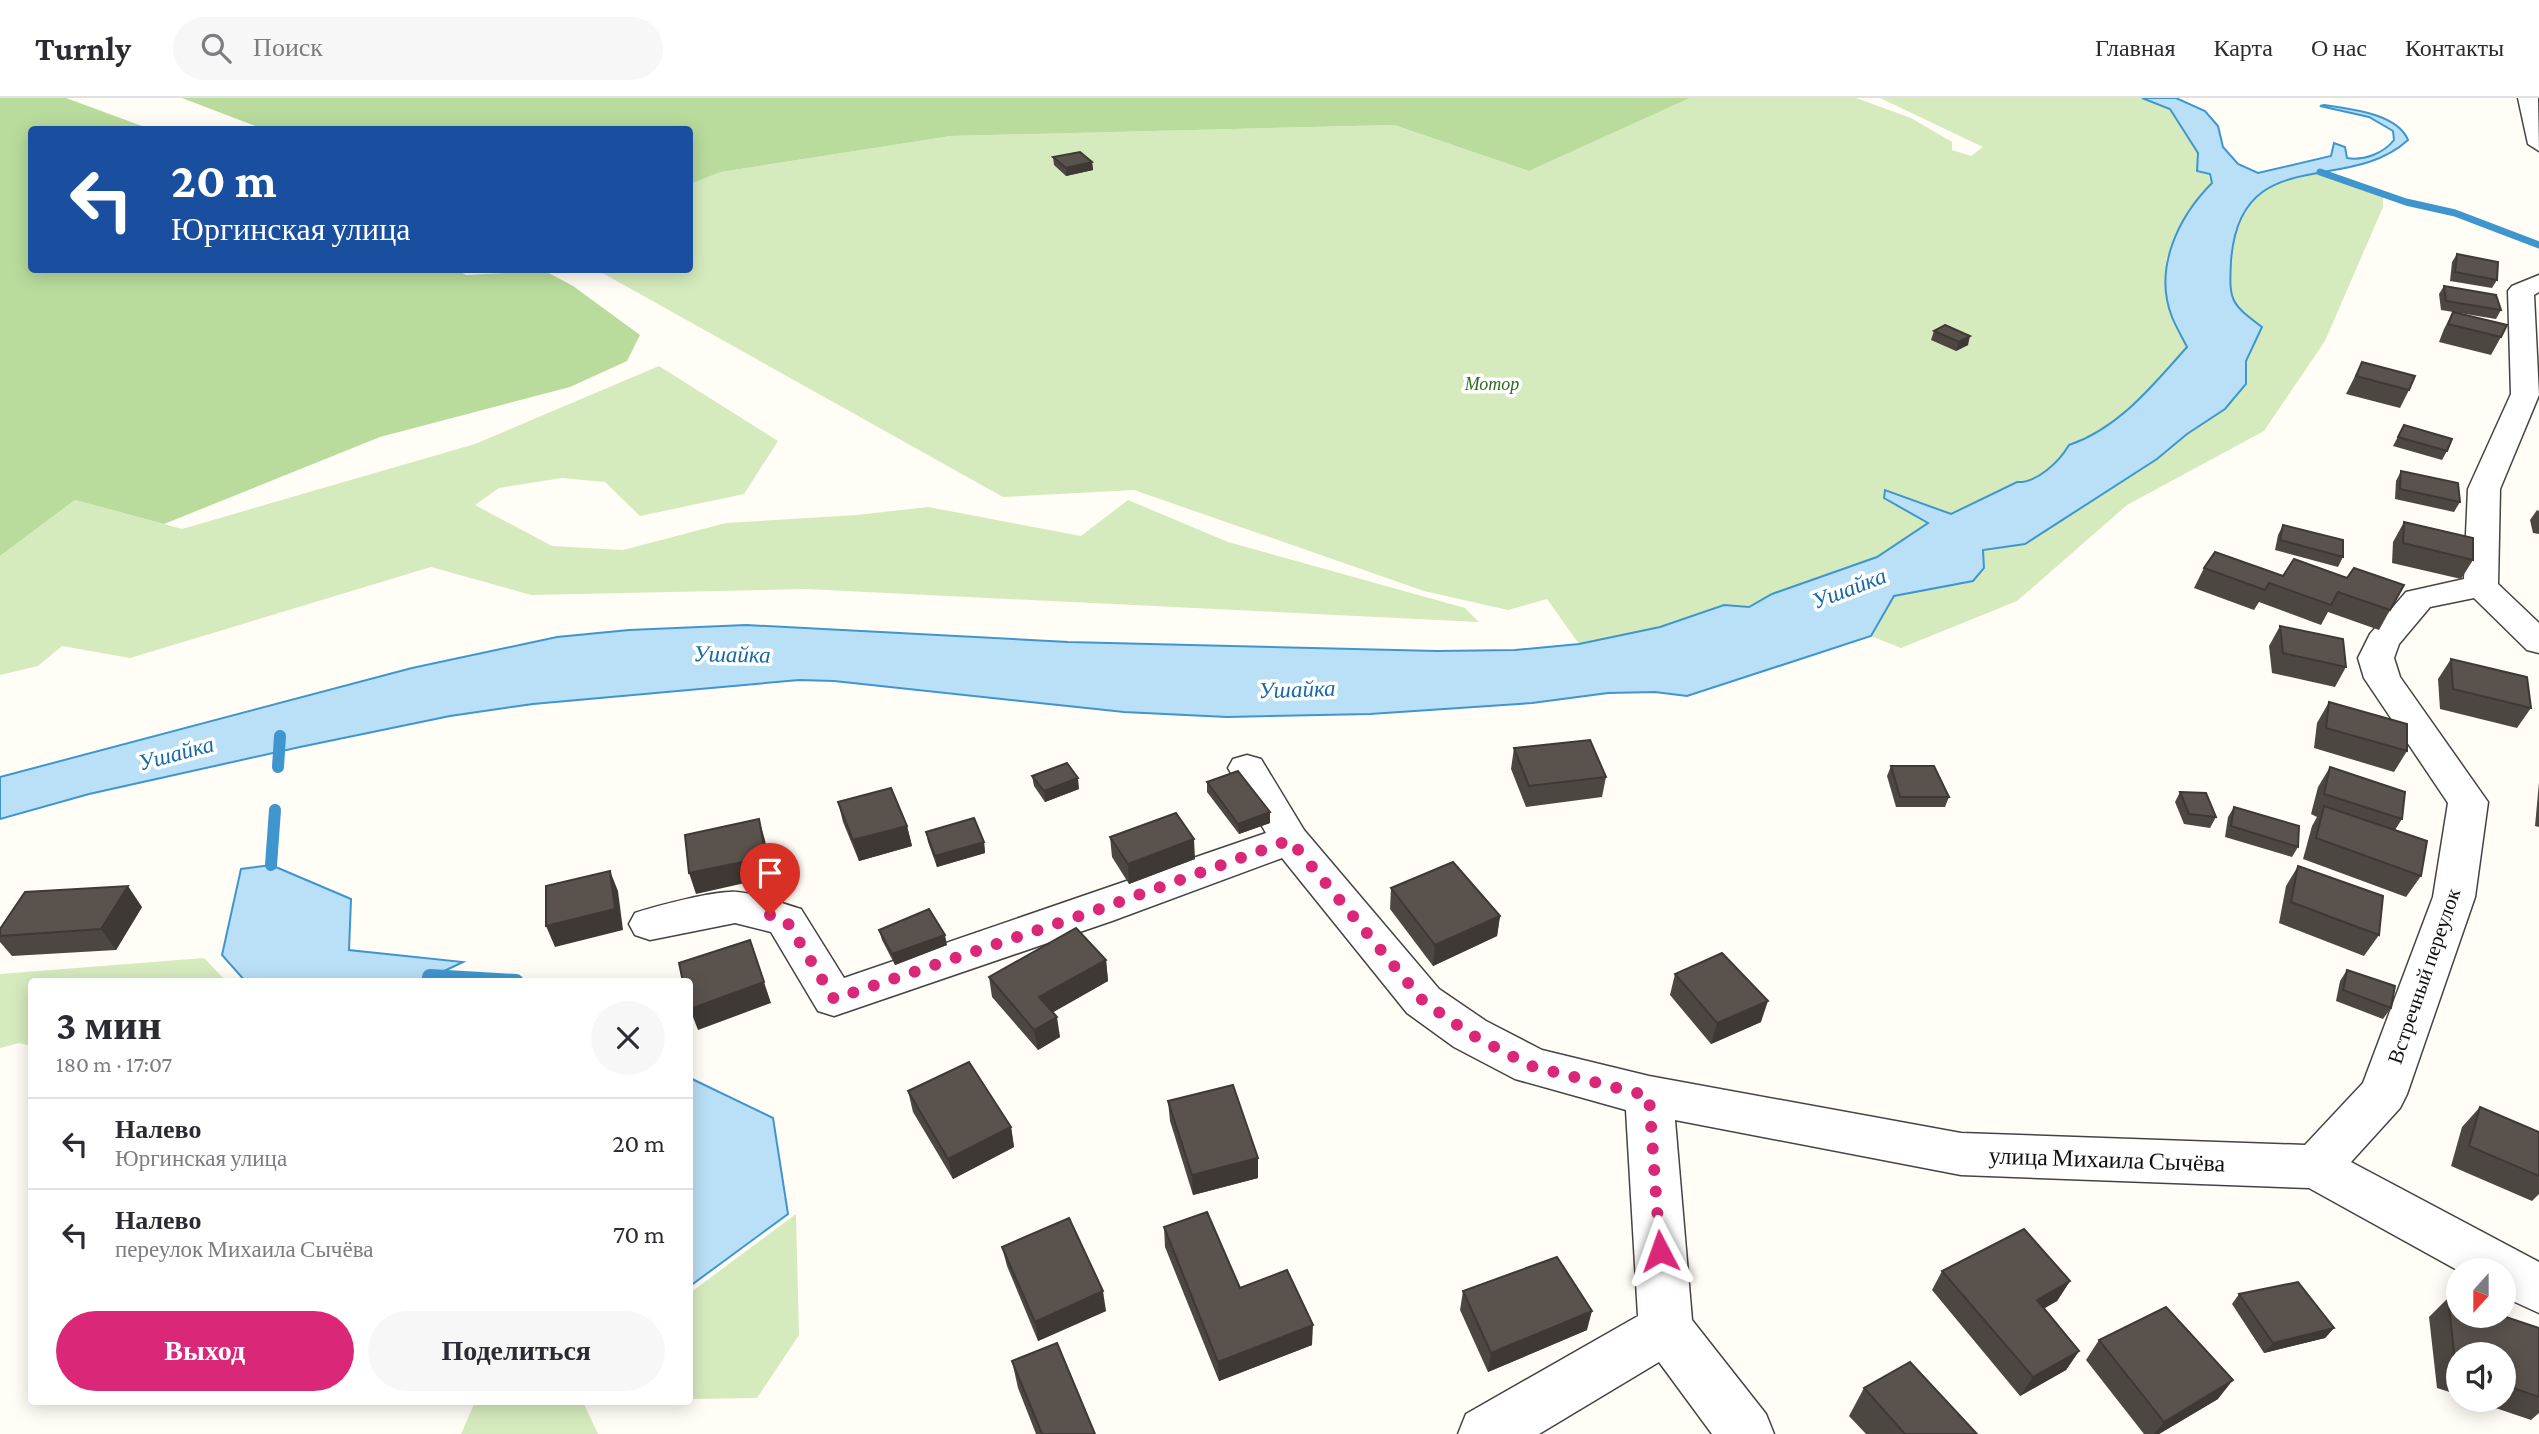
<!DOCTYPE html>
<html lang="ru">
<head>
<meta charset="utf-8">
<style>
	:root { --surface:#fff; --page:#f7f7f7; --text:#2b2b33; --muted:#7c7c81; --line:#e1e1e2; --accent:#db2777 }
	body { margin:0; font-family:"Crimson Pro",serif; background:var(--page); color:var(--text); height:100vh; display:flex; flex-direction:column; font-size:26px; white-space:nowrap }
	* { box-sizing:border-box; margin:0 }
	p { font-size:23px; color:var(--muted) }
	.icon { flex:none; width:38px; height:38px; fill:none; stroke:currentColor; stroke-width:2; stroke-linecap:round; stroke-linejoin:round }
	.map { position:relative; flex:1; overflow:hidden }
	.side { position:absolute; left:28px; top:880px; width:665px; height:427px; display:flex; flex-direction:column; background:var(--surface); border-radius:7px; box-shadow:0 4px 18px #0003 }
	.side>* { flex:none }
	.banner { position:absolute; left:28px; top:28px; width:665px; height:147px; border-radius:7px; box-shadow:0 4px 18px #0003; background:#1a4fa0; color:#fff; overflow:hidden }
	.needle { width:46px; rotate:201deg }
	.buttons { position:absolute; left:2446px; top:1160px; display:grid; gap:14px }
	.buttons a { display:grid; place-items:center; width:70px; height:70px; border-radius:50%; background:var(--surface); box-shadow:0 4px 18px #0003; font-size:35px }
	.pin { position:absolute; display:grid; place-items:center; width:60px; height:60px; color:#fff; margin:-72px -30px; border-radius:50% 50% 50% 0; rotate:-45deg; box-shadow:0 0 7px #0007 }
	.pin .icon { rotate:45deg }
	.me { position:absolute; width:77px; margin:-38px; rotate:356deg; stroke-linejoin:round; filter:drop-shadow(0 0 5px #0008) }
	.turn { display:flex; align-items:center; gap:24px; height:147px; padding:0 28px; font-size:32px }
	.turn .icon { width:91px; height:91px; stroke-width:2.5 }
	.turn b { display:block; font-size:49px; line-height:60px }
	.round { display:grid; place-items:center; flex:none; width:74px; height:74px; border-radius:37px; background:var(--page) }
	.headline { display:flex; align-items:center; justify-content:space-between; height:119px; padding:0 28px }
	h1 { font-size:42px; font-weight:700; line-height:52px }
	.action { display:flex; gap:14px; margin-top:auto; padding:14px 28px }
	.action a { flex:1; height:80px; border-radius:42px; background:var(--accent); color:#fff; font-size:28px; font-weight:700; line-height:80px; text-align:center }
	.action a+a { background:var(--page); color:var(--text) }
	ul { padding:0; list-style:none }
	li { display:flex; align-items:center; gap:21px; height:91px; padding:0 28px; border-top:2px solid var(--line) }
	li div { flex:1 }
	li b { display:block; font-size:26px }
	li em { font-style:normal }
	header { display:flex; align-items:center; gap:42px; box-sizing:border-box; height:98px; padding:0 35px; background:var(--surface); border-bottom:2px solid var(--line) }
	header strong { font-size:33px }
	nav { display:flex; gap:38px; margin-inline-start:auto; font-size:24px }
	.search { width:490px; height:63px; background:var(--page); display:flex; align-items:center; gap:18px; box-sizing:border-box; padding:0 24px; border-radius:38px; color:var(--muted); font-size:26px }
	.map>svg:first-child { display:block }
</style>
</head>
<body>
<header>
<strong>Turnly</strong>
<div class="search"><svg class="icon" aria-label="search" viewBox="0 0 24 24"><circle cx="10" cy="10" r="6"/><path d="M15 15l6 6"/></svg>Поиск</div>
<nav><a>Главная</a><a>Карта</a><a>О нас</a><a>Контакты</a></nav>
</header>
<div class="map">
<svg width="2539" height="1336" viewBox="0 0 2539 1336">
	<rect width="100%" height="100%" fill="#fffdf5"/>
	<g fill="#d5ebbd">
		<path d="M1690,0H1856L1911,20L1952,44V52L1971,58L1983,49L1880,0H2142L2170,11L2198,55L2212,85L2200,97L2166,161L2171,218L2187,249C2154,287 2118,330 2069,347C2059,364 2037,385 2016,384L1951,416L1885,392L1884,400L1929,425L1877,459L1772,496L1749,509L1724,507L1660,529L1579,546L1547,501L1508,512L1424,493L1134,392L1003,399L597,172H690V86L721,74L951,38L1394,27L1529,73Z"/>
		<path d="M2315,75L2383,97V109L2325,243L2264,333L2127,407L2017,503L1901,550L1871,538L1894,498L1973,483L1983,452L2025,446L2157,361L2245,286L2246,263L2262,229C2254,223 2242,217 2236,210C2219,188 2235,116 2255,98C2271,84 2295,80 2315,75Z"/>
		<polygon points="659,268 778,343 744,396 640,418 605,384 562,380 499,390 475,407 552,448 623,452 726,425 857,417 928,409 1081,438 1128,402 1228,444 1465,510 1479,524 806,491 531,497 431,469 130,560 62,548 38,568 0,577 0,458 75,402 182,431 475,346"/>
		<polygon points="204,860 227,884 32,884 31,948 19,945 0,950 0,876"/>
		<polygon points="796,1116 799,1237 757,1300 690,1301 690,1195"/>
		<polygon points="475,1304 583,1304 598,1336 461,1336"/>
	</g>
	<g fill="#b9dc9c">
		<polygon points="0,0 66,0 150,31 32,32 32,172 457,172 466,177 545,173 573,188 640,237 627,263 570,289 380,339 164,426 75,402 0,458"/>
		<polygon points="182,0 1690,0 1529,73 1394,27 951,38 721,74 690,86 690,32 263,31"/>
	</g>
	<g fill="#b9e0f7" stroke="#3f96cf" stroke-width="2">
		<path d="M2142,0H2176L2205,13L2218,28L2223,49L2238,66L2258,75L2331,58L2334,45L2345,49L2347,60C2364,63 2384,55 2394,42L2393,33L2369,19L2320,8L2324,7C2349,11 2397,15 2408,42C2347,98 2240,43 2231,163C2229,203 2230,205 2262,229L2246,263V286L2225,311L2187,336L2157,361L2025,446L1983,452L1984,470L1973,483L1894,498L1871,538L1687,598L1655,594L1608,595L1532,605L1370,616L1227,619L1124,614L834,583L799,582L533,606L450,618L300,649L89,696L0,721V679L412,570L557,539L629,532L746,527L1068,544L1437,553L1515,552L1579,546L1660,529L1724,507L1749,509L1772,496L1877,459L1928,425L1884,400L1885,392L1951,416L2017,384C2037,385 2059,364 2069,347C2119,330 2153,287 2187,249C2182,239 2176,229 2172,219C2153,171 2178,119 2212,85L2210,76L2197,73L2198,55L2170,11Z"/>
		<polygon points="271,767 351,801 349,852 463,864 421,884 246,884 222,857 241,771"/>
		<polygon points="690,980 773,1020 788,1116 690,1188"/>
	</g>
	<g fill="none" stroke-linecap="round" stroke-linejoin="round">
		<polyline stroke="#3f96cf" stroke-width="7" points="2320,74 2406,104 2455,115 2539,147"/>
		<g stroke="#3f96cf" stroke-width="12">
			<polyline points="278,669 280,638"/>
			<polyline points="271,767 275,712"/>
		</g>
		<polyline stroke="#3f96cf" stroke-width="16" points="430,879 516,884"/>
		<defs>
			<g id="minor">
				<polygon points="2518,0 2538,0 2539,53 2528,46"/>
				<path d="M2539,177V194L2534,197L2539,297L2500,391L2498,486L2539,525V555L2527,552L2474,500L2430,509L2399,546L2394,560L2400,579L2488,704L2475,799L2407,996L2400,1010L2351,1064L2539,1164V1215L2504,1199V1172L2459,1173L2309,1090L1961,1077L1675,1022L1692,1222L1766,1316L1774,1336H1712L1659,1264L1539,1336H1458L1466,1316L1638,1218L1626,1012L1515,981L1454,949L1407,915L1282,760L1112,823L834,918L818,913L771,834L735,825L650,842L635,837L629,826L635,815C656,808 717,792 737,794C758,796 781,805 801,811L844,880L1266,735L1228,670L1233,661L1247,657L1261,661L1304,732L1439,891L1486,923L1542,952L1649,978L1961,1035L2305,1047L2363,985L2433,799L2448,705L2364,580L2358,560L2370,536L2406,494L2464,481L2468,391L2511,296L2508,193L2512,188Z"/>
			</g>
		</defs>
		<use href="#minor" stroke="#444" stroke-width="3"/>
		<use href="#minor" fill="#fff" fill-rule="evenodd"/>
	</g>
	<g fill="#4d4742">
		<polygon points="1053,59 1092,64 1093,72 1066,78 1054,67"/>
		<polygon points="2457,156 2497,182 2492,190 2450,183 2452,164"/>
		<polygon points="2444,188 2501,212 2496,221 2441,212 2439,196"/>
		<polygon points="2453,214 2501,239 2491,257 2439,244 2444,231"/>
		<polygon points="1934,233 1968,247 1956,253 1931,242"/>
		<polygon points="2362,264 2409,292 2400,310 2346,296"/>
		<polygon points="2404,327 2447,353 2442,362 2393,348"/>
		<polygon points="2401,373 2460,404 2454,414 2395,401 2396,383"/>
		<polygon points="2537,412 2539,413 2539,436 2533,435 2530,422"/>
		<polygon points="2404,424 2473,462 2461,481 2392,465 2393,444"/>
		<polygon points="2283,427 2343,459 2338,469 2275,452 2278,437"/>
		<polygon points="2294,461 2390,512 2379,532 2328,514 2321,527 2259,504 2254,512 2194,490 2204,470 2283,478"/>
		<polygon points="2280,528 2346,569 2335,589 2272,575 2269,548"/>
		<polygon points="2451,561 2531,610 2517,630 2440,611 2438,581"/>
		<polygon points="2329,604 2407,653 2394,674 2314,650 2317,625"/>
		<polygon points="1514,650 1606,679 1602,699 1526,709 1511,671"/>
		<polygon points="1891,668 1949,699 1945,709 1896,709 1887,678"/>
		<polygon points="2330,669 2402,721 2395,732 2421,778 2406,799 2303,761 2312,728 2317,719 2311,716 2318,689"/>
		<polygon points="1032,678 1079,691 1045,704 1034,688"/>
		<polygon points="1207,684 1270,725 1239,736 1207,694"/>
		<polygon points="2539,684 2539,729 2535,728"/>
		<polygon points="2180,694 2216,719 2210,730 2184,726 2175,704"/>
		<polygon points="838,704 907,728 912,748 859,763 843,724"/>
		<polygon points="2234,709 2298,749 2292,759 2225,739 2228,719"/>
		<polygon points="926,734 984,744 985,755 937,769 928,744"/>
		<polygon points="1110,739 1195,761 1129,786 1112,759"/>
		<polygon points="2298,768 2379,837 2364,858 2279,825 2286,788"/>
		<polygon points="1391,790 1500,818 1497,838 1433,868 1390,811"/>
		<polygon points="142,809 116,852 12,858 0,844 0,831"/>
		<polygon points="879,832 947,847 895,867 882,842"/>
		<polygon points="1106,862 1108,883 1053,914 1060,939 1038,952 992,899 989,879"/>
		<polygon points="2347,872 2391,910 2383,921 2336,903 2340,883"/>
		<polygon points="1675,876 1761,924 1711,946 1670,897"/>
		<polygon points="908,993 1011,1029 1014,1049 953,1081 913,1014"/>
		<polygon points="1168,1003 1258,1060 1258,1080 1193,1097 1170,1023"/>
		<polygon points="2480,1009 2539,1034 2539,1096 2532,1103 2451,1068 2462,1029"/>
		<polygon points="1164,1129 1240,1190 1312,1247 1219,1283 1165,1149"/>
		<polygon points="1002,1149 1106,1213 1038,1243 1007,1168"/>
		<polygon points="1942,1173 2070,1183 2057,1203 2044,1210 2079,1253 2066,1272 2020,1298 1932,1192"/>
		<polygon points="1463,1193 1587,1232 1488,1274 1460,1212"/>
		<polygon points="2239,1196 2334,1230 2325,1240 2264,1255 2232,1206"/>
		<polygon points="2448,1200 2539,1230 2539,1315 2531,1322 2472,1302 2504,1302 2504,1256 2459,1256 2459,1297 2437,1290 2429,1219"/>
		<polygon points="2099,1242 2218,1301 2159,1336 2144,1336 2086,1262"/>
		<polygon points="1012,1263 1095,1336 1036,1336 1018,1290"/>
		<polygon points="1864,1290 1977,1336 1866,1336 1849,1318"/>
	</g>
	<g fill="#3f3936">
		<polygon points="1092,64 1093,72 1066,78 1066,70"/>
		<polygon points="1970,238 1968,247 1956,253 1959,244"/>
		<polygon points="1078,680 1079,691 1045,704 1044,693"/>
		<polygon points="1270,714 1270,725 1239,736 1238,726"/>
		<polygon points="759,721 765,742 772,779 696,796 689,775"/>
		<polygon points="907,728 912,748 859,763 853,742"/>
		<polygon points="1194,741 1195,761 1129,786 1128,766"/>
		<polygon points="984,744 985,755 937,769 935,758"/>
		<polygon points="610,773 618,793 623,832 555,849 546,828"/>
		<polygon points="128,788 142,809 116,852 101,831"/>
		<polygon points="1500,818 1497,838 1433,868 1435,847"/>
		<polygon points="945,837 947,847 895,867 892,856"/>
		<polygon points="1106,862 1108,883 1043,920 1039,899"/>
		<polygon points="764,884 771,905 698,932 690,911"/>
		<polygon points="1768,903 1761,924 1711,946 1717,925"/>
		<polygon points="1057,919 1060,939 1038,952 1034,932"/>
		<polygon points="1011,1029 1014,1049 953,1081 948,1061"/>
		<polygon points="1258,1060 1258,1080 1193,1097 1192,1077"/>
		<polygon points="2070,1183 2057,1203 2025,1222 2037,1202"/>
		<polygon points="1103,1193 1106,1213 1038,1243 1035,1224"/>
		<polygon points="1592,1213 1587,1232 1488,1274 1491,1255"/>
		<polygon points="1313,1227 1312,1247 1219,1283 1218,1264"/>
		<polygon points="2334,1230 2325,1240 2264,1255 2273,1245"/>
		<polygon points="2079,1253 2066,1272 2020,1298 2033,1279"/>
		<polygon points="2233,1282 2218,1301 2159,1336 2154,1336 2164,1324"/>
	</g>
	<g fill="#5a524d" stroke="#3f3936" stroke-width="2">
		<polygon points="1080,54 1092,64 1066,70 1053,59"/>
		<polygon points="2457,156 2498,164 2497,182 2455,174"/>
		<polygon points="2444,188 2496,197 2501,212 2446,203"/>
		<polygon points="2453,214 2507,227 2501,239 2448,226"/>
		<polygon points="1945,227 1970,238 1959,244 1934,233"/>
		<polygon points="2362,264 2415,278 2409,292 2356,278"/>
		<polygon points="2404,327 2452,341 2447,353 2398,339"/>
		<polygon points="2401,373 2458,385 2460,404 2400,391"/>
		<polygon points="2404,424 2473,440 2473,462 2403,445"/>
		<polygon points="2283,427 2343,442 2343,459 2280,442"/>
		<polygon points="2215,454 2283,478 2294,461 2347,480 2354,470 2404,487 2390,512 2338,494 2331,507 2269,485 2265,492 2204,470"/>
		<polygon points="2280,528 2343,541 2346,569 2283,555"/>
		<polygon points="2451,561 2527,579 2531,610 2453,591"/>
		<polygon points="2329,604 2407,626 2407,653 2326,630"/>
		<polygon points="1590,642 1606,679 1529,688 1514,650"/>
		<polygon points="1067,665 1078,680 1044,693 1032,678"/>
		<polygon points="1891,668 1934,668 1949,699 1900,699"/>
		<polygon points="2330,669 2405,694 2402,721 2324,696"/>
		<polygon points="1238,673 1270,714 1238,726 1207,684"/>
		<polygon points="891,690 907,728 853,742 838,704"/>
		<polygon points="2180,694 2206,695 2216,719 2189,716"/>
		<polygon points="2324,708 2427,743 2421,778 2316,740"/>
		<polygon points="2234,709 2299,728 2298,749 2231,728"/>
		<polygon points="1176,715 1194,741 1128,766 1110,739"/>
		<polygon points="974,720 984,744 935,758 926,734"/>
		<polygon points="759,721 766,759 689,775 685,737"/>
		<polygon points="1453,764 1500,818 1435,847 1391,790"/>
		<polygon points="2298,768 2383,798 2379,837 2291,804"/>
		<polygon points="610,773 615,811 546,828 546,788"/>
		<polygon points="128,788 101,831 0,838 0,831 25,794"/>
		<polygon points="929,811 945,837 892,856 879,832"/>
		<polygon points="1076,830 1106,862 1039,899 1057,919 1034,932 989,879"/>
		<polygon points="750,842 764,884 690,911 690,884 683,884 679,865"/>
		<polygon points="1722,855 1768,903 1717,925 1675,876"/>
		<polygon points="2347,872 2395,888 2391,910 2343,892"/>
		<polygon points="969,964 1011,1029 948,1061 908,993"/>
		<polygon points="1233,987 1258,1060 1192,1077 1168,1003"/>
		<polygon points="2480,1009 2539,1034 2539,1078 2469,1048"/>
		<polygon points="1207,1114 1240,1190 1287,1172 1313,1227 1218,1264 1164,1129"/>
		<polygon points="1069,1120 1103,1193 1035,1224 1002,1149"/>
		<polygon points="2024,1131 2070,1183 2037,1202 2079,1253 2033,1279 1942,1173"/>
		<polygon points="1557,1159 1592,1213 1491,1255 1463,1193"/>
		<polygon points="2298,1184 2334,1230 2273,1245 2239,1196"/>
		<polygon points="2448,1200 2459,1203 2459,1218 2503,1218 2539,1230 2539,1299 2504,1287 2504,1256 2459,1256 2459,1272 2456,1271"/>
		<polygon points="2166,1209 2233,1282 2164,1324 2099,1242"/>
		<polygon points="1057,1245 1095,1336 1042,1336 1012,1263"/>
		<polygon points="1910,1264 1977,1336 1905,1336 1864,1290"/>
	</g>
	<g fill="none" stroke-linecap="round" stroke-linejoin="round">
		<polyline stroke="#db2777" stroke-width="12" stroke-dasharray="0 21.6" points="770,817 786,822 834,901 1097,812 1290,742 1423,903 1470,936 1531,968 1649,998 1660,1153"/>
	</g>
	<g text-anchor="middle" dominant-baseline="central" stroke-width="7" stroke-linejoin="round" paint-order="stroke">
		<g font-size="18" font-style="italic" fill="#2f6b1f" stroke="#fff">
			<text x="1492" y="286">Мотор</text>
		</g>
		<g font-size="21" fill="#111" stroke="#fff">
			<text transform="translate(2424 878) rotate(-71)">Встречный переулок</text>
		</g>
		<g font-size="23" font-style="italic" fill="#1768a6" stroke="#fff">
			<text transform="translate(1849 490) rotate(-21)">Ушайка</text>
			<text transform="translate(732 556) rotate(1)">Ушайка</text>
			<text transform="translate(1297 591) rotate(-2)">Ушайка</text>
			<text transform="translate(176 655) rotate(-15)">Ушайка</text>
		</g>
		<g font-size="24" fill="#111" stroke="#fff">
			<text transform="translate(2107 1061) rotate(2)">улица Михаила Сычёва</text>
		</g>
	</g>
</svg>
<div class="buttons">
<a><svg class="needle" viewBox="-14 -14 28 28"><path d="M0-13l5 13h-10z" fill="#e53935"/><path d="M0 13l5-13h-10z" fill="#7c7c81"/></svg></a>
<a><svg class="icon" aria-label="sound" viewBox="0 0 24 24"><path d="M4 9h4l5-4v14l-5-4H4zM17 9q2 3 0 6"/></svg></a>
</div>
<div class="pin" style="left:770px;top:817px;background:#d93025"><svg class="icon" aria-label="arrive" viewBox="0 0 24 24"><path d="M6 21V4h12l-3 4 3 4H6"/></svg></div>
<svg class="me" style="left:1660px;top:1153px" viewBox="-20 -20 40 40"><path d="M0-17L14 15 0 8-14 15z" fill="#db2777" stroke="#fff" stroke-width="4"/></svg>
<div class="banner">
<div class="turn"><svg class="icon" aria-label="left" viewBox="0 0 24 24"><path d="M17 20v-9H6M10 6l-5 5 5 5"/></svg><div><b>20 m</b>Юргинская улица</div></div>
</div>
<section class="side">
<div class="headline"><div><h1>3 мин</h1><p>180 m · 17:07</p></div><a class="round"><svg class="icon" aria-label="close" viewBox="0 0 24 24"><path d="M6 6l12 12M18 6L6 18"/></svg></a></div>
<ul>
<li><svg class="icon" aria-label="left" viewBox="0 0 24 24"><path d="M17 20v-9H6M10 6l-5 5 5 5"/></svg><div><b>Налево</b><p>Юргинская улица</p></div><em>20 m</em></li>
<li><svg class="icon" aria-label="left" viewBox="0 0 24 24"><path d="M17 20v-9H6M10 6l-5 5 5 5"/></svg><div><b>Налево</b><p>переулок Михаила Сычёва</p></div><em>70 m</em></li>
</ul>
<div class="action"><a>Выход</a><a>Поделиться</a></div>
</section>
</div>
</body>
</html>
